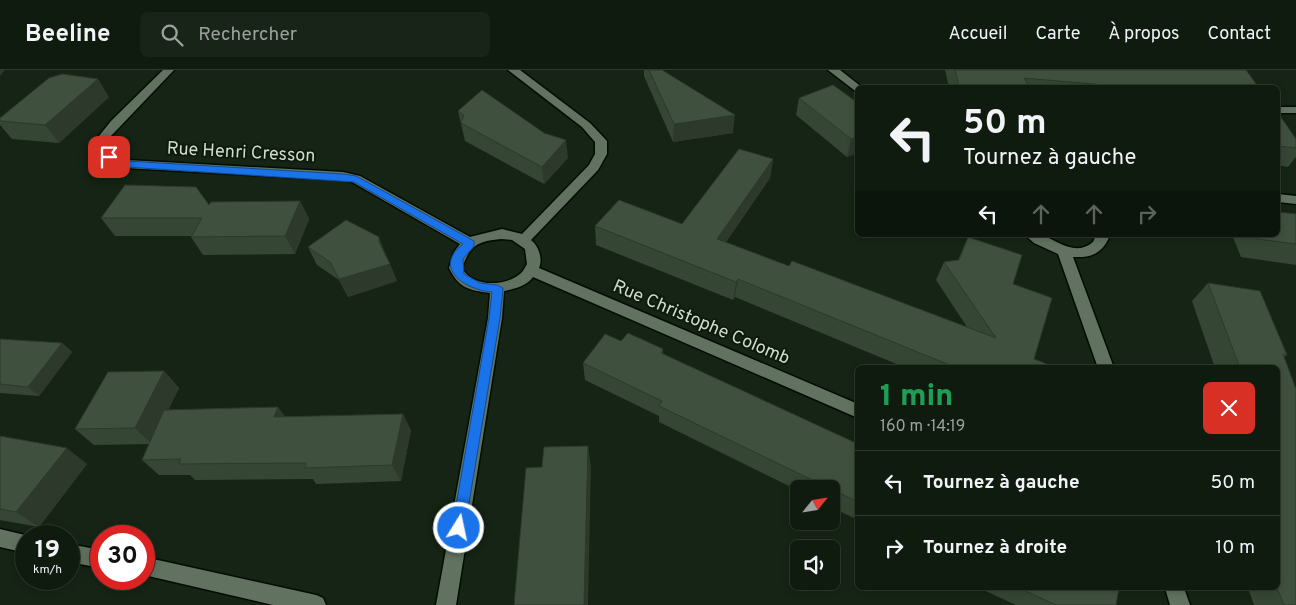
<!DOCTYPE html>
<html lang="fr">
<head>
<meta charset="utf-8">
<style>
	:root { --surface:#101b0f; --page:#192418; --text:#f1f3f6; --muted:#9ca19e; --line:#30392f }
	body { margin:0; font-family:Overpass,sans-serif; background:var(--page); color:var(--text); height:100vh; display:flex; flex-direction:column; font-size:19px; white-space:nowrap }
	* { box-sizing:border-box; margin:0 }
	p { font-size:16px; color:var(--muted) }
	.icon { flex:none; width:28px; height:28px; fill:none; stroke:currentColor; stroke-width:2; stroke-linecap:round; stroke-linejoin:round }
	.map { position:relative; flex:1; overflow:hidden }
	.details { position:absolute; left:855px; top:295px; width:425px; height:225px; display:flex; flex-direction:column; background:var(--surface); border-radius:8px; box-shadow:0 2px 8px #0003,0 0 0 1px var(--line) }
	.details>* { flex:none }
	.guide { position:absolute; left:855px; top:15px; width:425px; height:152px; border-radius:8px; box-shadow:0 2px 8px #0003,0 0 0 1px var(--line); background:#101b0f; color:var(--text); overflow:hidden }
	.needle { width:32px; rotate:60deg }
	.fabs { position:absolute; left:790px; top:410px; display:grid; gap:10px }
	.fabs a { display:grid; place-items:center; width:50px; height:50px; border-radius:8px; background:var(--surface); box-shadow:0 2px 8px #0003,0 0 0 1px var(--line); font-size:25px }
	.speed { position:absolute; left:15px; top:455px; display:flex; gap:10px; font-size:25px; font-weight:700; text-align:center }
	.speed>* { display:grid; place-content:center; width:65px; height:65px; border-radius:50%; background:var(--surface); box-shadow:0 2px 8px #0003,0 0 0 1px var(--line); line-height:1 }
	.speed small { font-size:12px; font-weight:400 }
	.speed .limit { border:8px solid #d22; background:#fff; color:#111 }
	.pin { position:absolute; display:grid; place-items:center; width:42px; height:42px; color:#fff; margin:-21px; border-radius:10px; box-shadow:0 2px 8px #0006 }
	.me { position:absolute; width:55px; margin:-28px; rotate:10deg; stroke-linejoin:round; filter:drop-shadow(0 0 4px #0008) }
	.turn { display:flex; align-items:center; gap:18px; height:105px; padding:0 25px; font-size:22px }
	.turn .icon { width:65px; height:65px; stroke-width:2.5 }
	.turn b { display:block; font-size:35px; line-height:42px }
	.lanes { display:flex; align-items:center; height:48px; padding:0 25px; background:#0003; justify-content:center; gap:25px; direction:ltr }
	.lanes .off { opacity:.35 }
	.round { display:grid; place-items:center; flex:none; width:52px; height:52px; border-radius:8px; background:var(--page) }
	.headline { display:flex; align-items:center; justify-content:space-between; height:85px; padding:0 25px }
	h1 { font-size:30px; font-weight:800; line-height:38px; color:#1e9e55 }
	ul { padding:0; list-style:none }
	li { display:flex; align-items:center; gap:15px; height:65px; padding:0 25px; border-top:1px solid var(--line) }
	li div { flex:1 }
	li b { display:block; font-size:19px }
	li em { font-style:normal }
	header { display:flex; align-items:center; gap:30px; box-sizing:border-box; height:70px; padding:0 25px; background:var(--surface); border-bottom:1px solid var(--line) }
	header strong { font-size:24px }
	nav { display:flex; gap:28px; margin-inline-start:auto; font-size:18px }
	.search { width:350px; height:45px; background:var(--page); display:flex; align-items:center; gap:12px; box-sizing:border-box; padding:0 18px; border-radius:8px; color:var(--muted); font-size:19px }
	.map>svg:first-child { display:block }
</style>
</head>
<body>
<header>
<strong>Beeline</strong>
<div class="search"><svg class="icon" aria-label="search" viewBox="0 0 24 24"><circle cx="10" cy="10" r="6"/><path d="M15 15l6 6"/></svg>Rechercher</div>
<nav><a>Accueil</a><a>Carte</a><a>À propos</a><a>Contact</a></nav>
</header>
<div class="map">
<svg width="1296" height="535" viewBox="0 0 1296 535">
	<rect width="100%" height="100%" fill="#152414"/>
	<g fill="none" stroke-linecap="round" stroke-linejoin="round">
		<defs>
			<g id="minor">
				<path d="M163,0H174L111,66V81L127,90L343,102L360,106L470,167L502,159L522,164L589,95L595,84V72L582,57L508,0H520L590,53L607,71V84L598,100L531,170C539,176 543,190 539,198L858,334V348L533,207C527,216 514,219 504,221L502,248L456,535H436L488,248L490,223C468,220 459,218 449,198L454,182L460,174L352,112L343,110L126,98L111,93L99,82V66L111,51ZM502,169L512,170L525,179L527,194C525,197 523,202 520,204C504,217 472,217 462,198C470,175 478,171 502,169Z"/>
				<polygon points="828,0 840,0 863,18 858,18 858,21 854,20"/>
				<rect x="1278" y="37" width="18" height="6"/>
				<polygon points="1278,124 1296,126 1296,134 1278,132"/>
				<path d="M1025,165C1030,165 1037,164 1041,165C1059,171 1075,187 1093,172L1096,165H1110C1103,183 1092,188 1073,187L1114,298H1098L1058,184L1034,173Z"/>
				<polygon points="0,459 29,466 26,466 26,483 0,477"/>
				<polygon points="69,474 101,480 101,498 69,492"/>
				<polygon points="144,487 316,525 323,528 326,535 273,535 144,505"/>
				<polygon points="1165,518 1184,518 1190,535 1170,535"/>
			</g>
		</defs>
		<use href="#minor" stroke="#020d02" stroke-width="3"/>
		<use href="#minor" fill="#617360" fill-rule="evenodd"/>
	</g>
	<g fill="#364635">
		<polygon points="644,0 662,0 733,63 673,72 644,6"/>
		<polygon points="945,0 1246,0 1259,18 949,18"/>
		<polygon points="109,27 59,73 12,69 0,55 0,48"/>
		<polygon points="799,28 858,33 858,83 847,87 796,45"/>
		<polygon points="458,41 568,88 544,114 465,71"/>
		<polygon points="1278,43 1296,69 1296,87 1288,97 1278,95"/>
		<polygon points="773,89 770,108 726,172 789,196 967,257 936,210 944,192 958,190 968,167 1013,214 1034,289 1057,298 906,298 735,227 733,230 596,175 595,156 682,154"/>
		<polygon points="300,131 309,149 295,184 203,185 191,167 192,166 115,166 101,148 209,135"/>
		<polygon points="1296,144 1296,195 1241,187 1232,165 1278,165"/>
		<polygon points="308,177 386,185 397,211 348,227 339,210 317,195"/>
		<polygon points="1208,213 1287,285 1284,287 1296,535 1254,535 1248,518 1278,518 1278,298 1215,298 1192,231"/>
		<polygon points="0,269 62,273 72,282 39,326 0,323"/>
		<polygon points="621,271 663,279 663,284 858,374 858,450 831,437 831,419 799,419 799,421 659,352 659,346 585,310 583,293"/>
		<polygon points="164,301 179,318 168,340 285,347 411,360 401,411 316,414 313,409 195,410 190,405 159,405 142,390 149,374 94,375 75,359"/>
		<polygon points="0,366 87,394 39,457 0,450"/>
		<polygon points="979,518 1119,518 1116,535 1016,535"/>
	</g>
	<g fill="#2c392b">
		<polygon points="0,0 5,0 0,6"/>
		<polygon points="98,9 109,27 59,73 45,55"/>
		<polygon points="735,45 733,63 673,72 674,54"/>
		<polygon points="858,67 858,83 847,87 851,69"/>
		<polygon points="566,70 568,88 544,114 542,97"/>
		<polygon points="773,89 770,108 715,187 717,169"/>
		<polygon points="300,131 309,149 295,184 285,166"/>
		<polygon points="379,167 386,185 386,190 379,172"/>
		<polygon points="390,194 397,211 348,227 339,209"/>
		<polygon points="738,209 735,227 733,230 736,212"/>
		<polygon points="62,273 72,282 39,326 28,317"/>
		<polygon points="164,301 179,318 152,374 135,358"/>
		<polygon points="278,337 290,353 274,347"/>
		<polygon points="403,344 411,360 401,411 392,395"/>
		<polygon points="588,376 591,396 588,535 584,535"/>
		<polygon points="67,378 87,394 39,457 16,442"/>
	</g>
	<g fill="#3f513e" stroke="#2c392b">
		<polygon points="649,0 662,0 735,45 674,54"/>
		<polygon points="955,0 1246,0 1259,18 1177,18 1148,15 1139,18 1106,18 1105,15 1024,8 1030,18 967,18 959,16"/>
		<polygon points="62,4 98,9 45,55 0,51 0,48 49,8"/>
		<polygon points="833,15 858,33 858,67 851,69 799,28"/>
		<polygon points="482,20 544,63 566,70 542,97 461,53 464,45 458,41"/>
		<polygon points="1278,43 1296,69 1296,78 1278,76"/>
		<polygon points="739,79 773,89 717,169 789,196 792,191 996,268 944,192 959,190 968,167 1022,185 1013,214 1052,228 1034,289 1057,298 957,298 738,209 736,212 595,156 619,130 682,154"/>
		<polygon points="125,115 196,117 209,135 211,132 300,131 285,166 191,167 202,148 101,148"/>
		<polygon points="1278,142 1296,144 1296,174 1257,169 1256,165 1278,165"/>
		<polygon points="346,150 379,167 379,172 390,194 339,209 330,192 308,177"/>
		<polygon points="1208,213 1260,221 1287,285 1283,284 1296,319 1296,535 1284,535 1277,518 1278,298 1240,298"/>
		<polygon points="628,263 663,279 661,283 858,374 858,432 659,336 662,331 583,293 605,264 621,271"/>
		<polygon points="0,269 62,273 28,317 0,314"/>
		<polygon points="164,301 135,358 75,359 108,302"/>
		<polygon points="278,337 274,347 403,344 392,395 305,398 306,393 179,394 181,389 142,390 164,340"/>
		<polygon points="0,366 67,378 16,442 0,439"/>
		<polygon points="588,376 584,535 514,535 526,398 542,397 544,377"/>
		<polygon points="1019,518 1119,518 1116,535 1056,535"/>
	</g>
	<path fill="#1a73e8" stroke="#114b97" d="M109,84L127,91L343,104L356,106L474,171V176L463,189L464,204L480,213L497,215L503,218L500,248L464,463L459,465L454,463L452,458L489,248L492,222C465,220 432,198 463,174L354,112L126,97L106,89V85Z"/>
	<g text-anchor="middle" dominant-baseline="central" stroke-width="4" stroke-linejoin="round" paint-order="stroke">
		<g font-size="18" fill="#d1dbd0" stroke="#0c1b0b">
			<text transform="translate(241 83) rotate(3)">Rue Henri Cresson</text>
			<text transform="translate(701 253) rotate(23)">Rue Christophe Colomb</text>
		</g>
	</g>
</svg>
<div class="fabs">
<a><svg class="needle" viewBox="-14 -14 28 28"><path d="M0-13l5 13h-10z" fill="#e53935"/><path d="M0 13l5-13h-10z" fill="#9ca19e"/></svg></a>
<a><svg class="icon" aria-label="sound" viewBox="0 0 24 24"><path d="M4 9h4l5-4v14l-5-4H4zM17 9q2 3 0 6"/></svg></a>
</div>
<div class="speed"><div>19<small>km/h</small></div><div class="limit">30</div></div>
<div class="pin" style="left:109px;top:87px;background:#d93025"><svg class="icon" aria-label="arrive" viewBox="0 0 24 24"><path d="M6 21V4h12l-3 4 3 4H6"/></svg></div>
<svg class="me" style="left:459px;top:458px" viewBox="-20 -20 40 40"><circle r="17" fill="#1a73e8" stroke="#fff" stroke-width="3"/><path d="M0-11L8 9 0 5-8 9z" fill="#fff"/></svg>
<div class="guide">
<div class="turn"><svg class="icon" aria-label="left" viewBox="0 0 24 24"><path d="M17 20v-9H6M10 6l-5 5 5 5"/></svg><div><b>50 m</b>Tournez à gauche</div></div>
<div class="lanes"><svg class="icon" aria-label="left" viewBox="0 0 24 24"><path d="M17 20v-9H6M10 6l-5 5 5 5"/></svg><svg class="icon off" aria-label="ahead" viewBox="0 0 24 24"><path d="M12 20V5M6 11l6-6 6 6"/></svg><svg class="icon off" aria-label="ahead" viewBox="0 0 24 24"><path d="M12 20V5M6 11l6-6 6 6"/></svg><svg class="icon off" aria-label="right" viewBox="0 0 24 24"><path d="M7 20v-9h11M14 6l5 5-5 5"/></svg></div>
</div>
<section class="details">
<div class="headline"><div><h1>1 min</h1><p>160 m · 14:19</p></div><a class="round" style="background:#d93025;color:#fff"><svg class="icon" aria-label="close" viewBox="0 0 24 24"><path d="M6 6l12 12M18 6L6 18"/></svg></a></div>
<ul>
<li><svg class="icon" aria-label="left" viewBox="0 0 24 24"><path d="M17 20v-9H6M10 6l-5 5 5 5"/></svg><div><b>Tournez à gauche</b></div><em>50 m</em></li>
<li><svg class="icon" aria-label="right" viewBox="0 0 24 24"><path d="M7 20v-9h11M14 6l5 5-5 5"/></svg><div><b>Tournez à droite</b></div><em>10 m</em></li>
</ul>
</section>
</div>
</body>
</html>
